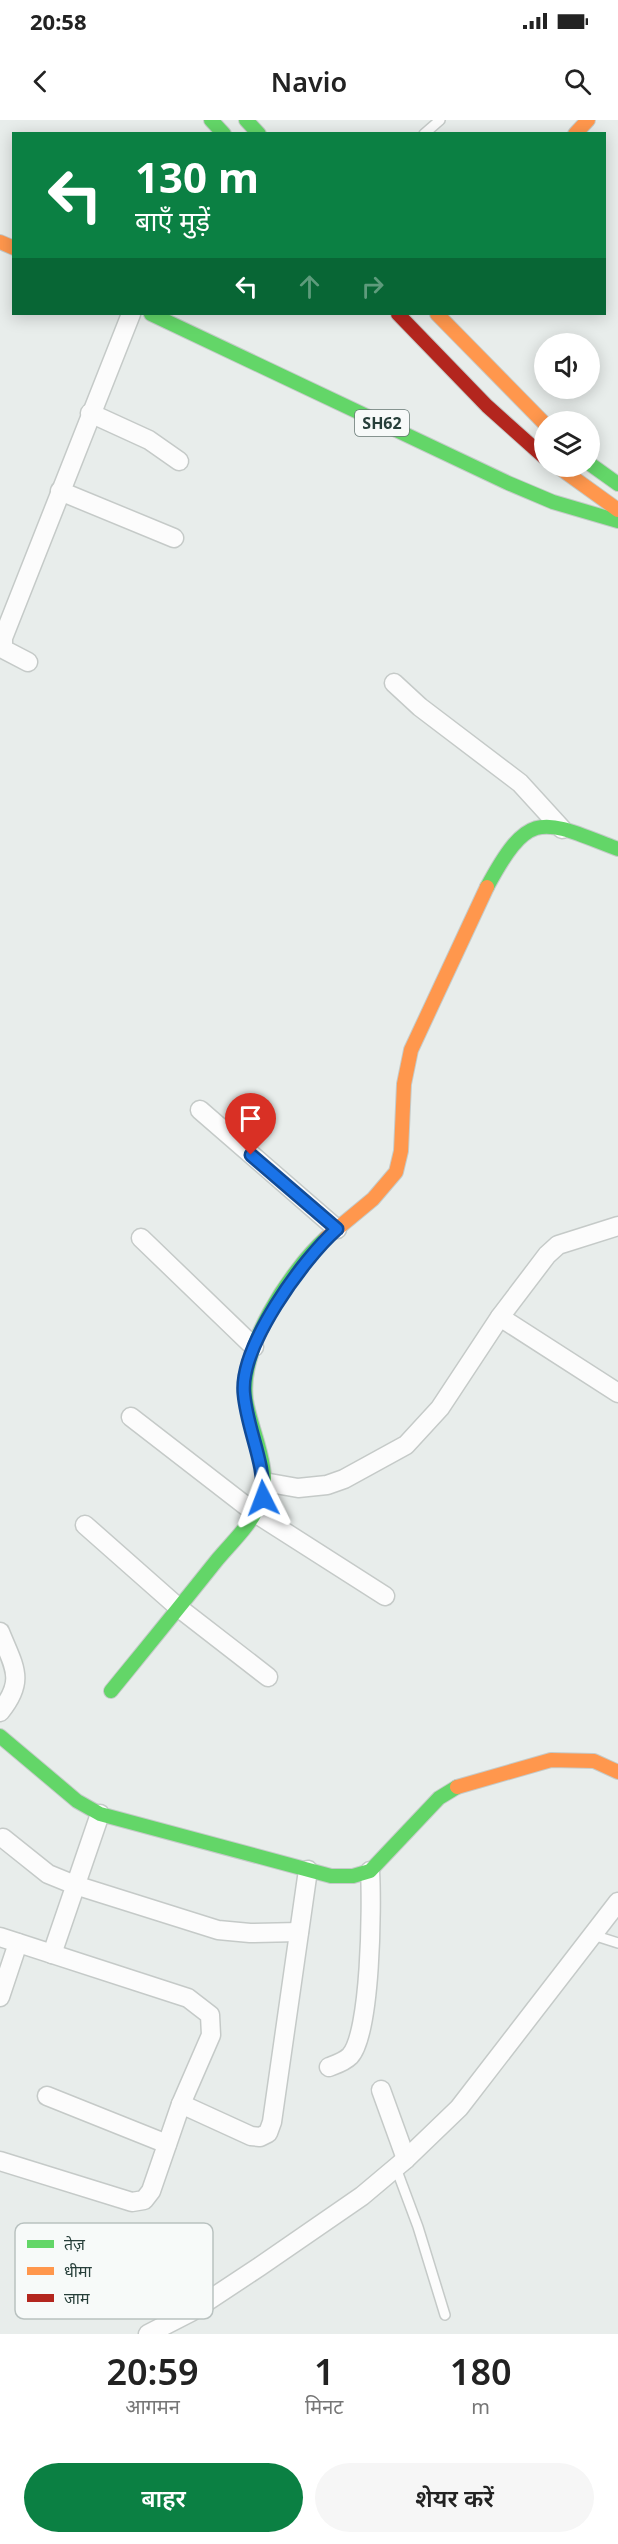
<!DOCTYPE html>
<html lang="hi">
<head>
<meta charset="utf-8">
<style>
	:root { --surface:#fff; --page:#f6f6f6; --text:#222; --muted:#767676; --accent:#0b8043 }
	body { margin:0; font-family:"Noto Sans","Noto Sans Devanagari",sans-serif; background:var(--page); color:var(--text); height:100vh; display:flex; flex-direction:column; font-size:22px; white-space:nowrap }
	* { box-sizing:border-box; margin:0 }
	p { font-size:20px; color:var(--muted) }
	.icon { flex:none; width:33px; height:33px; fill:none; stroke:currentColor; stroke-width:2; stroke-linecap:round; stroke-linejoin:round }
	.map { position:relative; height:2214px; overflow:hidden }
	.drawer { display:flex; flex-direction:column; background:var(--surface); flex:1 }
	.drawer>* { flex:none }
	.top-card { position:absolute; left:12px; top:12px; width:594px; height:183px; border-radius:0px; box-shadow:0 3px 15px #0003; background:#0b8043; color:#fff; overflow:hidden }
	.fabs { position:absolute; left:534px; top:213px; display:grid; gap:12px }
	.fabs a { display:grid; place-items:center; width:66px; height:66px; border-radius:50%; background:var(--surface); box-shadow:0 3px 15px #0003; font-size:30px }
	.pin { position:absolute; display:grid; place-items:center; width:51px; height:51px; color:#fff; margin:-62px -26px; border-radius:50% 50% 50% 0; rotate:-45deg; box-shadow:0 0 6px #0007 }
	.pin .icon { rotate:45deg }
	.me { position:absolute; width:66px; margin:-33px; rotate:357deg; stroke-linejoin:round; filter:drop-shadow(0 0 4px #0008) }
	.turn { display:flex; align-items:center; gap:21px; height:126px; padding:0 24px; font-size:27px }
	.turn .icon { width:78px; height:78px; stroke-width:2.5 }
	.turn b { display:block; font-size:42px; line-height:51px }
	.lanes { display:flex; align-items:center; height:57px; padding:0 24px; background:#0003; justify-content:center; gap:30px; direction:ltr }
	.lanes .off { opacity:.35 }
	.eta { display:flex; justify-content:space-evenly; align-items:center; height:102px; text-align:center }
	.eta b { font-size:36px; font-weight:600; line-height:42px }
	.action { display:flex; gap:12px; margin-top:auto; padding:12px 24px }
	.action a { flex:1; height:69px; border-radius:36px; background:var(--accent); color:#fff; font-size:24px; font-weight:600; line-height:69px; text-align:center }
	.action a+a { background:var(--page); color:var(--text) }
	.status { display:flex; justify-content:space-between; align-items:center; height:42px; padding:0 30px; background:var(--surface); direction:ltr }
	.status svg { height:16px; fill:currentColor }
	header { display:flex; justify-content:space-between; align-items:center; height:78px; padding:0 24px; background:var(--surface); font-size:27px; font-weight:600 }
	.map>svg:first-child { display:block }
</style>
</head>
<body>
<div class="status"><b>20:58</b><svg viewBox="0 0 49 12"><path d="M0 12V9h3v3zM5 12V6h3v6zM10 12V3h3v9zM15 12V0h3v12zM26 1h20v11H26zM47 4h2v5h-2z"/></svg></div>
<header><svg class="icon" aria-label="back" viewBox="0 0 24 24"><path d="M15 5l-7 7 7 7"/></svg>Navio<svg class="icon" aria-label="search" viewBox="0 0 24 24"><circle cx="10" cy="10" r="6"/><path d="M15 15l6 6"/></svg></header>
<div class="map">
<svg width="618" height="2214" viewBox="0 0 618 2214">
	<rect width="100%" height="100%" fill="#e8edeb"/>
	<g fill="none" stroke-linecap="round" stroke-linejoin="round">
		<defs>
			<g id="lane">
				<polyline points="424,14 440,0"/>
				<polyline points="593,1815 618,1823"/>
				<polyline points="396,2048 418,2107 445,2195"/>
			</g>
			<g id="street">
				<polyline points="90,293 149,320 179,341"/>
				<polyline points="60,371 174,418"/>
				<polyline points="28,542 3,529 3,518 131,194"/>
				<polyline points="394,563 420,587 520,663 562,709"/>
				<polyline points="200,990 337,1109"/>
				<polyline points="141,1118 254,1227"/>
				<polyline points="500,1197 618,1273"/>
				<polyline points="131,1297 255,1393 385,1476"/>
				<polyline points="264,1362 298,1368 327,1365 344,1359 406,1325 440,1288 500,1197 547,1135 558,1125 618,1106"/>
				<polyline points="85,1405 179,1488 268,1557"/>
				<path d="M0,1512C14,1547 26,1560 0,1592"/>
				<polyline points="3,1718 48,1754 75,1765 218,1810 250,1813 299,1812"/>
				<polyline points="0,1817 188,1878 210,1895 211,1915 181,1984 151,2071 144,2080 132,2082 0,2041"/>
				<polyline points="52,1834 100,1694"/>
				<polyline points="0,1877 18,1823"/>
				<path d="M329,1947C337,1944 344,1942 350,1936C371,1914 372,1785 370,1751"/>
				<polyline points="381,1970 406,2039"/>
				<polyline points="47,1976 167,2024"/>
				<polyline points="181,1984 251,2016 260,2017 268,2013 272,2002 308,1750"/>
				<polyline points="148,2214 191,2192 259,2147 362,2076 406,2039 459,1988 618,1782"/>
			</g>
			<g id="fast">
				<polyline points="211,0 224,14"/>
				<polyline points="246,0 259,14"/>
				<polyline points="151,194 508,363 553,382 618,401"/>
				<polyline points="590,344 618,364"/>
				<path d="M487,767C530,687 542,700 618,729"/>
				<path d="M111,1571C146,1528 182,1484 217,1440C232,1422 252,1404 260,1382C273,1350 251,1312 246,1280C239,1229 289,1152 326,1118"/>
				<polyline points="0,1616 77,1681 100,1694 331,1756 353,1756 370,1751 439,1678 457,1667"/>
			</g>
			<g id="slow">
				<polyline points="575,14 588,0"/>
				<polyline points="0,122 14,128"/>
				<polyline points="437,194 544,303"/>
				<polyline points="557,346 618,390"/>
				<polyline points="326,1118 373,1079 396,1052 401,1031 404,964 411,930 487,767"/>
				<polyline points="457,1667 551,1640 594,1641 618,1652"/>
			</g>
			<polyline id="jam" points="398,194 487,286 544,337"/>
		</defs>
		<use href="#lane" stroke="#c5cac8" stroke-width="12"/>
		<use href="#street" stroke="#c5cac8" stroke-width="21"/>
		<use href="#fast" stroke="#c5cbc9" stroke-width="16"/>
		<use href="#slow" stroke="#c5cbc9" stroke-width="16"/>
		<use href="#jam" stroke="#c5cbc9" stroke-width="16"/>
		<use href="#lane" stroke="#fcfcfc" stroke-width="9"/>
		<use href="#street" stroke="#fcfcfc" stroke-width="18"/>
		<use href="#fast" stroke="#63d668" stroke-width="14"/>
		<use href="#slow" stroke="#ff974d" stroke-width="14"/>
		<use href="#jam" stroke="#b3261e" stroke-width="14"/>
	</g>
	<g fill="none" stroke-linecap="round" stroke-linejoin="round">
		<defs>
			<path id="route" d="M251,1035L337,1109C303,1139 239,1227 244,1274C247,1309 265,1342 263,1378"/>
		</defs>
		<use href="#route" stroke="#114b97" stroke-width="15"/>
		<use href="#route" stroke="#1a73e8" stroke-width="10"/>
	</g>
	<g text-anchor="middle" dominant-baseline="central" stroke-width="6" stroke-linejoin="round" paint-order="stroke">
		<rect fill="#f7faf9" stroke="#657773" stroke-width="1.5" x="355" y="290" width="54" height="26" rx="4.5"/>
		<g font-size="16" font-weight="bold" fill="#273f3a">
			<text x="382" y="303">SH62</text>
		</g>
	</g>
	<rect x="15" y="2103" width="198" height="96" rx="9" fill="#f7faf9" stroke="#b9c2c0" stroke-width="1.5"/>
	<rect x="27" y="2120" width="27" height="8" fill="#63d668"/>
	<rect x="27" y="2147" width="27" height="8" fill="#ff974d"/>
	<rect x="27" y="2174" width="27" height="8" fill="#b3261e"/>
	<g font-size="16" fill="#273f3a">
		<text x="64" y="2130">तेज़</text>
		<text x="64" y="2157">धीमा</text>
		<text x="64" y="2184">जाम</text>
	</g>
</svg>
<div class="fabs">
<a><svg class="icon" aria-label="sound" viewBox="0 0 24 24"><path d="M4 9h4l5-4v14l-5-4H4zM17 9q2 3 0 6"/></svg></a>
<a><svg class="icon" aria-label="layers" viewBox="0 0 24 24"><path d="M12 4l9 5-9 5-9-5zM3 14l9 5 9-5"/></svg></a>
</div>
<div class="pin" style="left:251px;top:1035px;background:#d93025"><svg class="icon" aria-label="arrive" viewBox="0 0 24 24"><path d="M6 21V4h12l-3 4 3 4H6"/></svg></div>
<svg class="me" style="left:263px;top:1378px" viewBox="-20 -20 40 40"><path d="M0-17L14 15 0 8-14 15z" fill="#1a73e8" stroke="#fff" stroke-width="4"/></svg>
<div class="top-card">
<div class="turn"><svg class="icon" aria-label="left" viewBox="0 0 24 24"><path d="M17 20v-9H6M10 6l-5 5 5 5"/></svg><div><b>130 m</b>बाएँ मुड़ें</div></div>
<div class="lanes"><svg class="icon" aria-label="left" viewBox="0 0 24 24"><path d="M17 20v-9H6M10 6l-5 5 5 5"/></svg><svg class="icon off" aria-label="ahead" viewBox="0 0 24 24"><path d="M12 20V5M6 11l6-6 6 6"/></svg><svg class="icon off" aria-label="right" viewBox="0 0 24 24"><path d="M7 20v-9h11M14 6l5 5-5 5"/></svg></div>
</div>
</div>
<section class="drawer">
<div class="eta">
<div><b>20:59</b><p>आगमन</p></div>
<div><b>1</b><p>मिनट</p></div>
<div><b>180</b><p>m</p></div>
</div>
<div class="action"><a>बाहर</a><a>शेयर करें</a></div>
</section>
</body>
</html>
